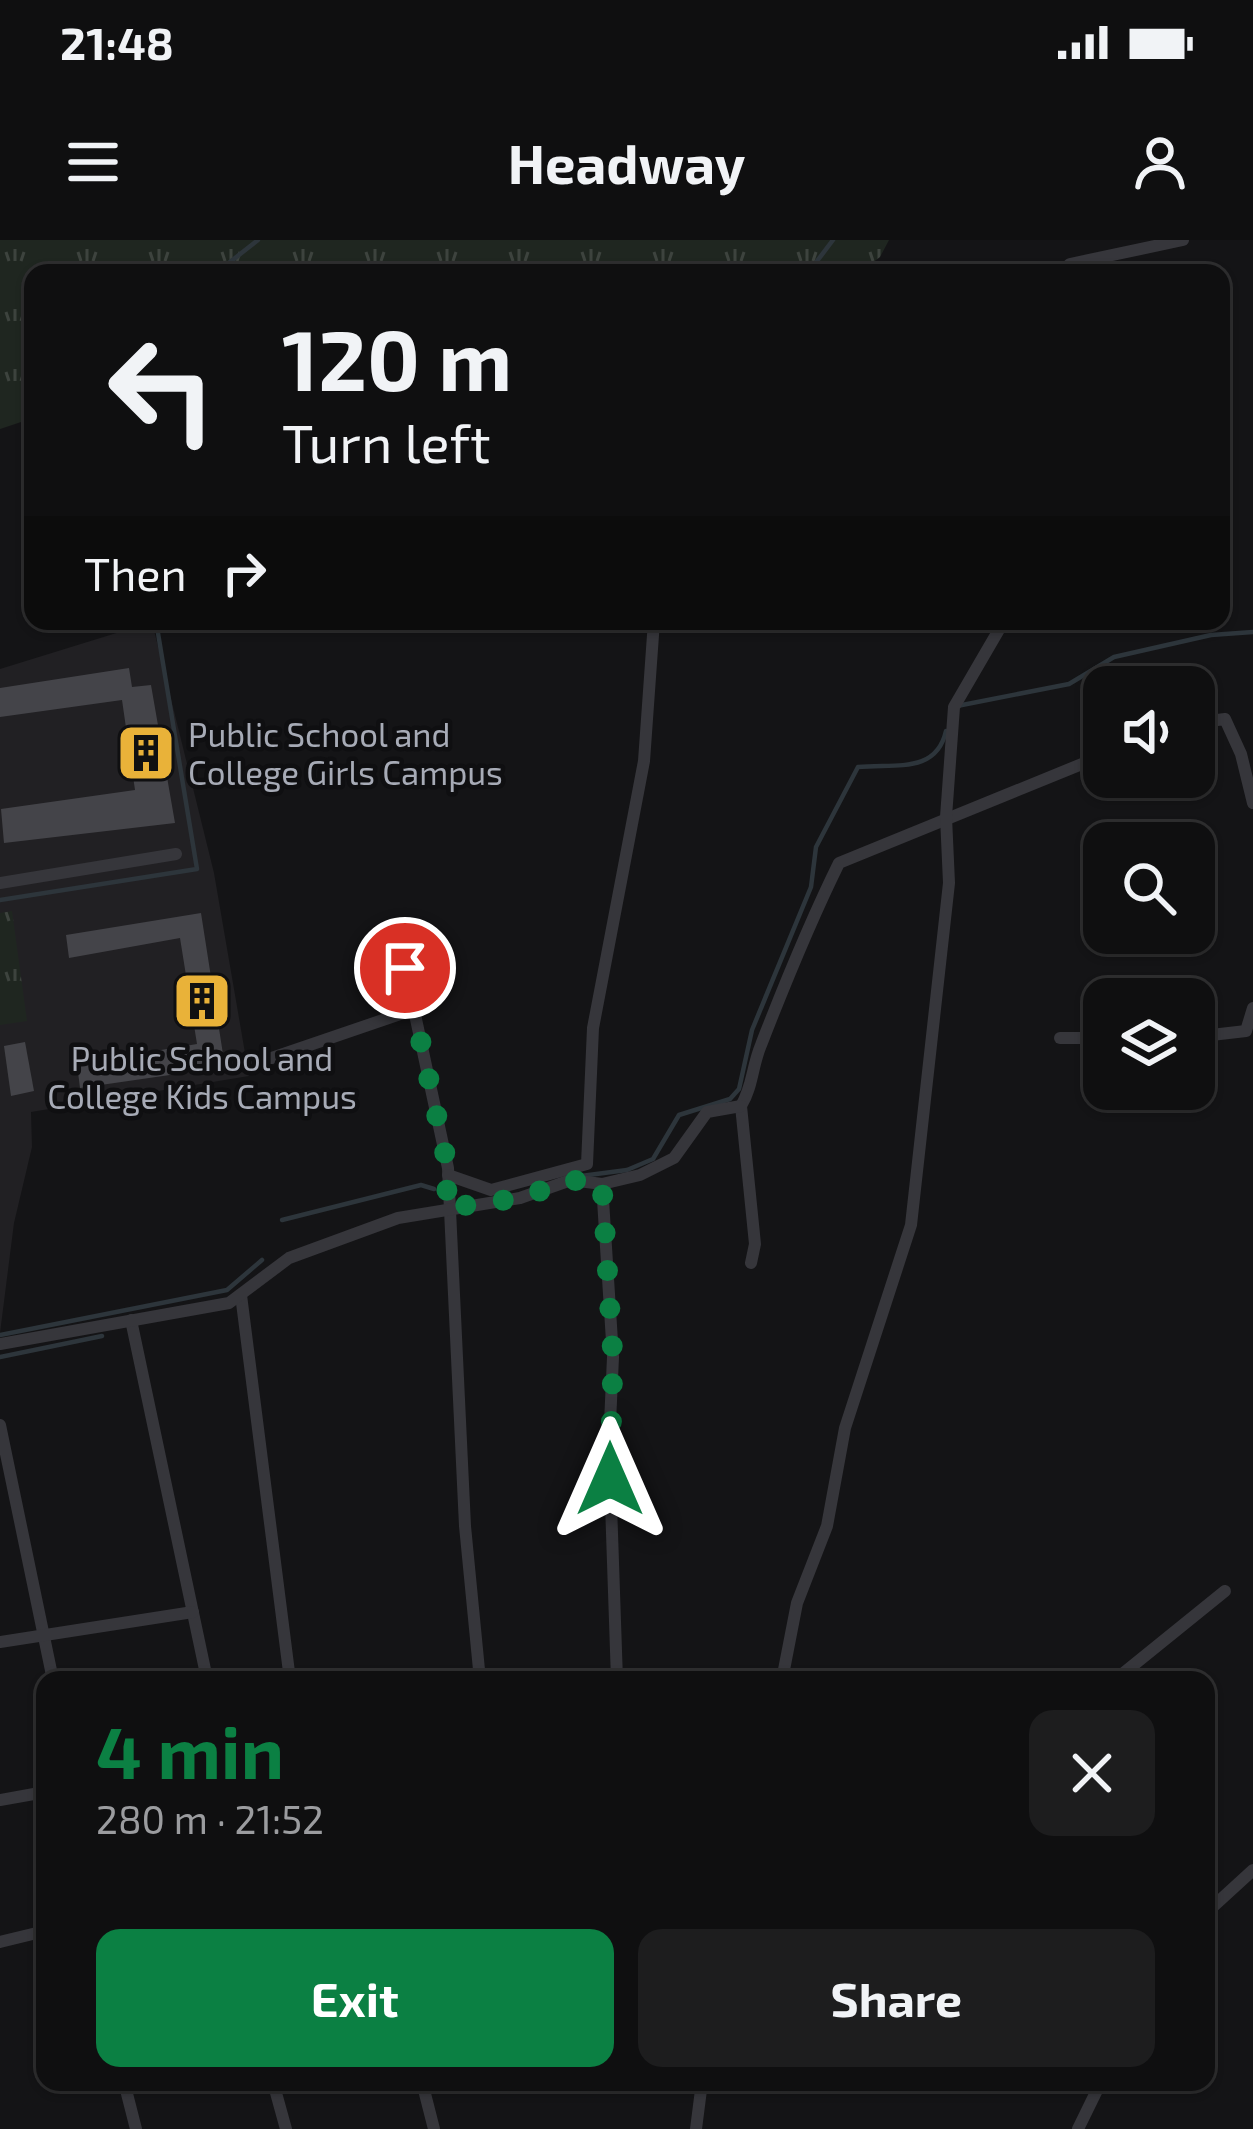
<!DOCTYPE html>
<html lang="en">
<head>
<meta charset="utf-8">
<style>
	:root { --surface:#0f0f10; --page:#1d1d1e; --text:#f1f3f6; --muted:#9b9c9f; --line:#2f2f30; --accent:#0b8043 }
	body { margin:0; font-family:"Exo 2",sans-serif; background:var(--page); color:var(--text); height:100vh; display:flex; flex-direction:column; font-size:45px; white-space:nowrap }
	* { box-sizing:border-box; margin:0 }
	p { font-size:39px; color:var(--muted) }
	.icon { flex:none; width:66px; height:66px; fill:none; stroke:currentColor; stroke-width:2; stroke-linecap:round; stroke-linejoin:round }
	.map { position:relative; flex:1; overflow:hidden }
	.sheet { position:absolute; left:36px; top:1431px; width:1179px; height:420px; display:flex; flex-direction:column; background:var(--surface); border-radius:24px; box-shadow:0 3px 9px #0004,0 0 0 3px var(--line) }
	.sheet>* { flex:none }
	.hud { position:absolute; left:24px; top:24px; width:1206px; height:366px; border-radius:24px; box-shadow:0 3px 9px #0004,0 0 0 3px var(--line); background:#0f0f10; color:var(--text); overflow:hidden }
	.fabs { position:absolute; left:1083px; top:426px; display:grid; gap:24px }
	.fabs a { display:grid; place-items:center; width:132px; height:132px; border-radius:24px; background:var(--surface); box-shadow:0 3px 9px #0004,0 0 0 3px var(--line); font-size:60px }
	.pin { position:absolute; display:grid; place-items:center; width:102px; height:102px; color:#fff; margin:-51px; border:6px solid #fff; border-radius:50%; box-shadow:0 3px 12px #0007 }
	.me { position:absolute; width:132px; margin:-66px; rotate:0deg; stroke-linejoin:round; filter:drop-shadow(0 0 9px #0008) }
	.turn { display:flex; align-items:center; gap:42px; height:252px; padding:0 60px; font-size:54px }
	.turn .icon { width:156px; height:156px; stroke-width:2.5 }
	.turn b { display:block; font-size:84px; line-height:102px }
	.then { display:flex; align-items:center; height:114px; padding:0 60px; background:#0003; gap:24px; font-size:45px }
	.round { display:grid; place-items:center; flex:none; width:126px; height:126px; border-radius:24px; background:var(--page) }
	.head { display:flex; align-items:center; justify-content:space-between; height:204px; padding:0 60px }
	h1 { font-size:72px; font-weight:700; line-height:90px; color:var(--accent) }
	.action { display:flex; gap:24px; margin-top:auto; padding:24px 60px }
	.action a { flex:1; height:138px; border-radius:24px; background:var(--accent); color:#fff; font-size:48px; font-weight:700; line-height:138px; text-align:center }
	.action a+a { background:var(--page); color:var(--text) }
	.status { display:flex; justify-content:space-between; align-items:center; height:84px; padding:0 60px; background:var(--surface); direction:ltr }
	.status svg { height:33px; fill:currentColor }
	header { display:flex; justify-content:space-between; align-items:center; height:156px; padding:0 60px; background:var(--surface); font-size:54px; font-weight:700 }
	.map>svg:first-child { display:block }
</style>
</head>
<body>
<div class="status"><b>21:48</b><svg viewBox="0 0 49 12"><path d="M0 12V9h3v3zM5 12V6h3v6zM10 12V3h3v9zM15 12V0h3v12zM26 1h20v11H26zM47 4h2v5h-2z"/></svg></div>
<header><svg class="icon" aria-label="menu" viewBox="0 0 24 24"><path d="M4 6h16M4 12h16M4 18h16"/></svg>Headway<svg class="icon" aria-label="person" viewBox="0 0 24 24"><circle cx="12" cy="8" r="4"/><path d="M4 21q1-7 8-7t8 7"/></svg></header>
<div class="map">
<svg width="1253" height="1889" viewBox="0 0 1253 1889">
	<defs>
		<pattern id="park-tufts" width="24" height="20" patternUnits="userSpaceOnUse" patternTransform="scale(3)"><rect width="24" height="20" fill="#1f2620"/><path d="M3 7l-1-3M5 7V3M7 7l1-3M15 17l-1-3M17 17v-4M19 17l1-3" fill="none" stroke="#3d433e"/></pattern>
	</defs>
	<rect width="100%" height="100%" fill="#141416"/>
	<polygon fill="#212023" points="152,382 214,633 249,836 31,872 32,907 14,983 0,1093 0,429"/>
	<g fill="url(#park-tufts)">
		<polygon points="0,0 889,0 880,17 859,33 33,33 33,178 0,189"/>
		<polygon points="12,671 27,781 0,785 0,673"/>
	</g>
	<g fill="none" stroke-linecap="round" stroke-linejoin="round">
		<g stroke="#2d353b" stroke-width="4.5">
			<polyline points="216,33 258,0"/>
			<polyline points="808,33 833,0"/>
			<polyline points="957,466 1069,444 1114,417 1211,395 1253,392"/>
			<polyline points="0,660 197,629 156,381"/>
			<path d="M581,936L627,930L653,919L679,875L730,859L739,849L752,790L811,647L816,607L858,527C893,523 936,535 946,491"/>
			<polyline points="282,980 421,945 434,949"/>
			<polyline points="0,1095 227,1050 262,1020"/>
			<polyline points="0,1117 102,1096"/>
		</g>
	</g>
	<g fill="#444449">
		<polygon points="129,428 132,447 151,445 175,583 4,603 1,569 135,550 122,460 0,477 0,448"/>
		<polygon points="201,673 225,827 80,848 77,824 197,804 180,698 69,718 66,695"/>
		<polygon points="25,802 34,851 11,856 4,806"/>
	</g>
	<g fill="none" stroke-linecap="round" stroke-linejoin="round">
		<g stroke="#36363b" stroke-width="12">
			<polyline points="1060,33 1070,24 1183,0"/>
			<polyline points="1194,483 1225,479 1241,514 1253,563"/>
			<polyline points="0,643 176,614"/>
			<polyline points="405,728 448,928 465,1286 480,1440"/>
			<polyline points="1194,797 1246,791 1253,768"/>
			<polyline points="1060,798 1104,798"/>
			<polyline points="257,823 415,769"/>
			<polyline points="448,935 491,950 587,924 593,788 644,521 654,381"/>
			<polyline points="602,944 613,1117 609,1205 617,1440"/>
			<path d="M751,1023L755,1004L741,866C753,846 752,826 761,805C785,743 810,682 839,623L1104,515"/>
			<polyline points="241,1055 290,1440"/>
			<polyline points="131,1080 207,1439"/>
			<polyline points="0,1104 229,1063 289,1018 398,978 520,958 571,940 602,944 640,935 674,918 707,872 741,866"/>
			<polyline points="0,1185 53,1440"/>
			<polyline points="0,1402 193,1372"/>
			<polyline points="782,1440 797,1363 827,1286 845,1188 911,985 949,643 946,577 954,467 1004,381"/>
			<polyline points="1115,1440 1225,1351"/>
			<polyline points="0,1560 45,1552"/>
			<polyline points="1206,1673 1253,1630"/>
			<polyline points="0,1702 45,1691"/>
			<polyline points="124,1842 136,1889"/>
			<polyline points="273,1842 286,1889"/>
			<polyline points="422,1842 434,1889"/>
			<polyline points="696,1889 702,1842"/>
			<polyline points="1078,1889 1101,1842"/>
		</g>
	</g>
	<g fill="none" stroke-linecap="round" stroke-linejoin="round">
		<polyline stroke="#0b8043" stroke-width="21" stroke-dasharray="0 37.8" points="405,728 448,928 446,968 520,958 571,940 602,944 613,1118 610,1239"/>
	</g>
	<defs>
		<symbol id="building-square" viewBox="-11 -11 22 22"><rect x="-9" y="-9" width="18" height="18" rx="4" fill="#e9b239" stroke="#0f0f11"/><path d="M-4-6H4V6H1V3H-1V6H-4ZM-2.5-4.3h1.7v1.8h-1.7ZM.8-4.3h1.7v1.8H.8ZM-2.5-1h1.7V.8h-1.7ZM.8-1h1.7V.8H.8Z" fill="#111"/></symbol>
	</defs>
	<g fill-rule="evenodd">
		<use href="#building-square" x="113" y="480" width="66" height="66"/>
		<use href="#building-square" x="169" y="728" width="66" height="66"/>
	</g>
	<g text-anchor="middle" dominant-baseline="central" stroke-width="9" stroke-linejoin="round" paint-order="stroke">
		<g font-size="33" fill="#a7abb6" stroke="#0f0f11" text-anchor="start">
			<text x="188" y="494">Public School and<tspan x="188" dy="38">College Girls Campus</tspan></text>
			<text x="202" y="818" text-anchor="middle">Public School and<tspan x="202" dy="38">College Kids Campus</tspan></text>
		</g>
	</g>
</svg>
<div class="fabs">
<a><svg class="icon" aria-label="sound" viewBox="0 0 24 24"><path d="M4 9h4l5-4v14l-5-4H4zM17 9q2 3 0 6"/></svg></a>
<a><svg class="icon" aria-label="search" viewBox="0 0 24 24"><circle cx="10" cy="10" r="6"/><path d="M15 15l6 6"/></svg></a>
<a><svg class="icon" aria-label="layers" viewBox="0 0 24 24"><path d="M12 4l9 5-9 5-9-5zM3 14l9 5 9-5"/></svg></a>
</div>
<div class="pin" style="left:405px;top:728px;background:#d93025"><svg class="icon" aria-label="arrive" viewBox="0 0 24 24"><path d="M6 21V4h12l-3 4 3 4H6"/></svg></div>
<svg class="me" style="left:610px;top:1239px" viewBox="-20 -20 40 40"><path d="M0-17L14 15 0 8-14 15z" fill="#0b8043" stroke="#fff" stroke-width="4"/></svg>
<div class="hud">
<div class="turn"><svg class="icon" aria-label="left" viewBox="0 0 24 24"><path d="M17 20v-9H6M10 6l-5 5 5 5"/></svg><div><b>120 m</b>Turn left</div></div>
<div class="then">Then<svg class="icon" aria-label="right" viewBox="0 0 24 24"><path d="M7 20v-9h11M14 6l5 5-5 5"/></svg></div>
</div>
<section class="sheet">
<div class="head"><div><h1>4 min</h1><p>280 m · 21:52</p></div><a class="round"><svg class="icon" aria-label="close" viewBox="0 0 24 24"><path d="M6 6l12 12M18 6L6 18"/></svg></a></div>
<div class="action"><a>Exit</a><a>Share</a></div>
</section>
</div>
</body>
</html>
